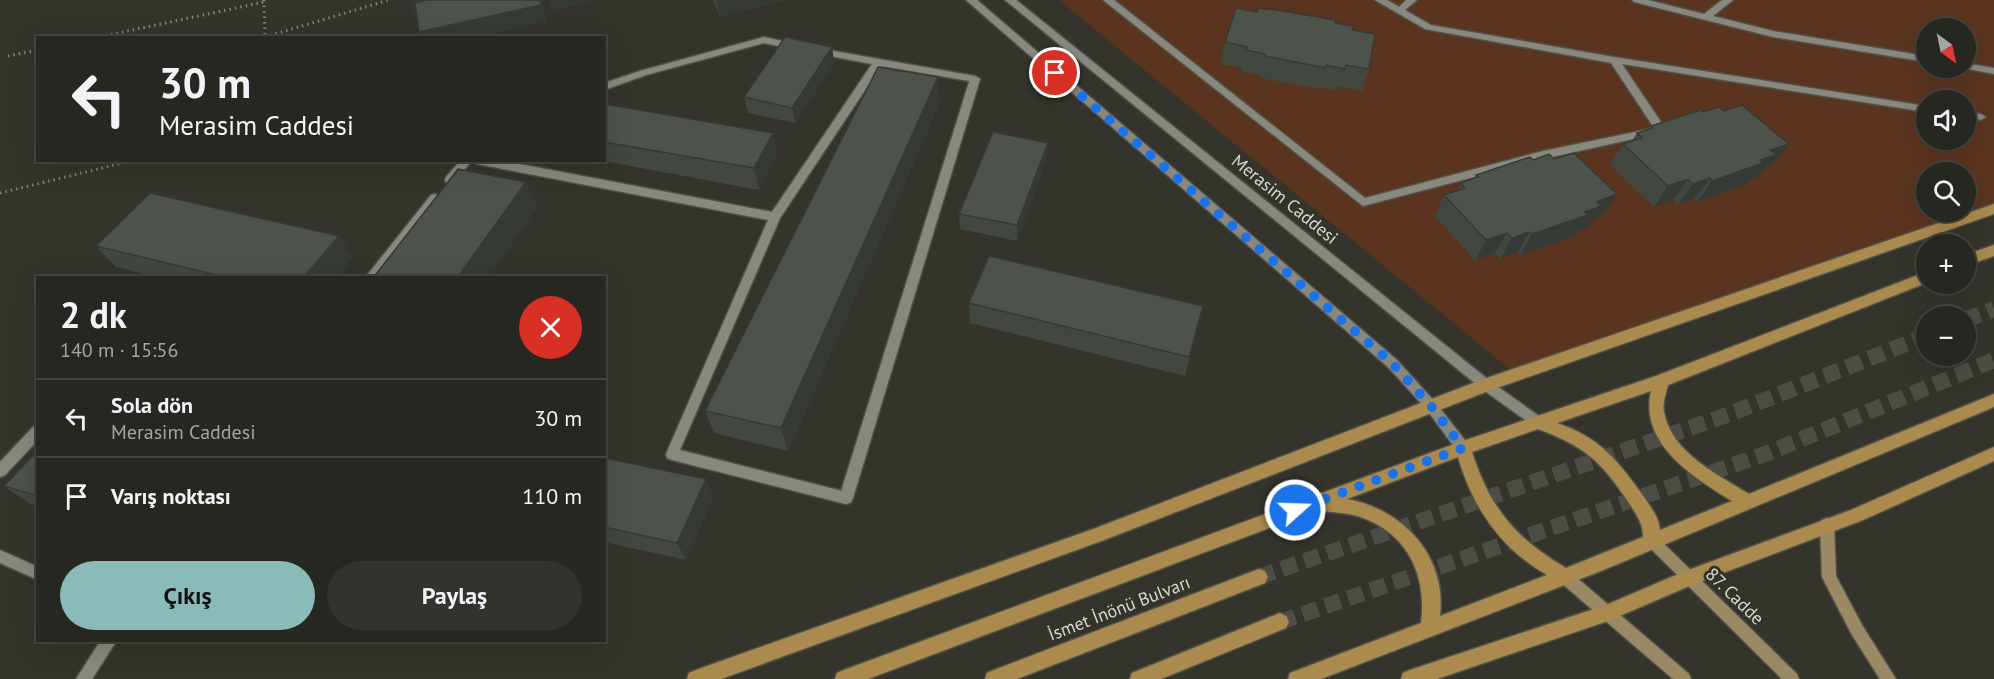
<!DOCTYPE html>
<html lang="tr">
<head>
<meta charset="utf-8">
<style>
	:root { --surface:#272721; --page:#33332e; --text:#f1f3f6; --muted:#a4a5a5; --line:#43443f; --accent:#8bbbb9 }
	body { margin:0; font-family:"PT Sans",sans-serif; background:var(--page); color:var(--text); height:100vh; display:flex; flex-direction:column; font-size:22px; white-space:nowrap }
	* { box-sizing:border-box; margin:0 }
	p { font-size:20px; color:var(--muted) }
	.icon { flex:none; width:33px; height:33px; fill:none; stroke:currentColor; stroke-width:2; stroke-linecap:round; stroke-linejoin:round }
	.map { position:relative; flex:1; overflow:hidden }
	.details { position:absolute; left:36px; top:276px; width:570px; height:366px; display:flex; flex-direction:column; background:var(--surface); border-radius:0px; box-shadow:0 6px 24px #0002,0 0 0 2px var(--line) }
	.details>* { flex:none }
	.banner { position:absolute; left:36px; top:36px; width:570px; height:126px; border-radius:0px; box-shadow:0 6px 24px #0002,0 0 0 2px var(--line); background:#272721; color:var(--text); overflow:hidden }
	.needle { width:39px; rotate:147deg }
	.fabs { position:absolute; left:1916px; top:18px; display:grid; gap:12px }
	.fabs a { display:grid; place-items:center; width:60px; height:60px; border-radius:50%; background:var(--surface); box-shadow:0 6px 24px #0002,0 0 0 2px var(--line); font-size:30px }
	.pin { position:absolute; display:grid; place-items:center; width:51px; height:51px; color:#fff; margin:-26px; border:3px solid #fff; border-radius:50%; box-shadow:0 2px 6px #0007 }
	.me { position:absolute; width:66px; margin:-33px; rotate:70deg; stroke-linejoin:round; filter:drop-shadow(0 0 4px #0008) }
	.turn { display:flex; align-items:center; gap:21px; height:126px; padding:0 24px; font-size:27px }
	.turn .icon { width:78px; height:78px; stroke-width:2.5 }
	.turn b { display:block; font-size:42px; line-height:51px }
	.round { display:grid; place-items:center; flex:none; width:63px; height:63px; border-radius:32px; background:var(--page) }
	.overview { display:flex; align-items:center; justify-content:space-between; height:102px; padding:0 24px }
	h1 { font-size:36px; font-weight:600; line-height:45px }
	.primary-button { display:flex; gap:12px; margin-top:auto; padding:12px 24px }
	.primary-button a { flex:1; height:69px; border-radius:36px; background:var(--accent); color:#111; font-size:24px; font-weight:600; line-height:69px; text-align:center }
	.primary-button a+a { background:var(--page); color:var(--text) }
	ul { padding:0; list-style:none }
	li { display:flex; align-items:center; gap:18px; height:78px; padding:0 24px; border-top:2px solid var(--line) }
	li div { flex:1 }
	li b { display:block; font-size:22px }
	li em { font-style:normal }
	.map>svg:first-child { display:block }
</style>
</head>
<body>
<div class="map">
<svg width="1994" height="679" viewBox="0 0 1994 679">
	<rect width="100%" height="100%" fill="#34342c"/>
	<path fill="#5a341f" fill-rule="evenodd" d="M1059,0H1994V209L1517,375ZM1926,28H1965V68H1926ZM1926,100H1965V140H1926ZM1926,172H1965V212H1926Z"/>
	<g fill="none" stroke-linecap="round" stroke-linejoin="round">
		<g stroke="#4d4d45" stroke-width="16" stroke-dasharray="16 8" stroke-linecap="butt">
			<polyline points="1965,320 1994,309"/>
			<polyline points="1259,577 1727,415 1926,336"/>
			<polyline points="1280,622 1768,453 1994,360"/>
		</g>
		<defs>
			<g id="lane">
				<polygon points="1103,0 1114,0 1365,198 1543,151 1654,128 1611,63 1425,29 1375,0 1387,0 1399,7 1406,0 1417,0 1405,10 1431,25 1614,57 1926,106 1926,112 1622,64 1665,128 1666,130 1665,132 1543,159 1363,206"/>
				<polygon points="1632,0 1648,0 1704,14 1722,0 1733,0 1713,16 1773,31 1926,56 1926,62 1773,37 1634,2"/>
				<polygon points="1965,63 1994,68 1994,74 1962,68 1965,68"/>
				<polygon points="975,76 980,79 853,498 851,502 846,504 841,502 839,498 970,79"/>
				<polygon points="1965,112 1981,114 1986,117 1981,120 1965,118"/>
			</g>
			<g id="street">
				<polygon points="966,0 977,0 1397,360 1435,402 1468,444 1469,448 1468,452 1463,454 1458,452 1427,410 1389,368"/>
				<polygon points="1005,0 1016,0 1490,381 1543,419 1545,423 1543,427 1539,428 1535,427 1482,389"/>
				<polygon points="764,37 800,45 802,47 797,50 764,43 646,75 604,90 604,83 640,71"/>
				<polygon points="817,48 975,76 980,79 975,82 881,66 780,218 680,450 846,492 851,494 853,498 851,502 846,504 672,460 667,458 666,454 768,220 477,164 472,160 499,160 772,212 872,64 814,53 812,51"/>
				<polygon points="461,160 472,160 454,183 446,183 445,180 446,177"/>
				<polygon points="435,194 440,198 439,201 377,278 365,278 431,195"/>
				<polygon points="38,426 38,440 5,475 0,477 0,462 33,427"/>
				<polygon points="0,550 38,567 38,580 0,563"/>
				<polygon points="101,640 117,640 92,679 76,679"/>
			</g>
			<g id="secondary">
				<polygon points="1827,518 1832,520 1834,524 1836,576 1862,625 1896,679 1880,679 1852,635 1822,577 1820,524 1822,520"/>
				<polygon points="1652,535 1657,537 1797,674 1799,679 1782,679 1647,545 1645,541 1647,537"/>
				<polygon points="1564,570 1569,571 1689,674 1691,679 1673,679 1559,581 1557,576 1559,571"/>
			</g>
			<g id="primary">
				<polygon points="1994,204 1994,214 1491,390 1104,540 721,679 687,679 689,673 696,670 1096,528 1481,380"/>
				<polygon points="1994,245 1994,256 1965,266 1965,255"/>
				<path d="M1926,272V283L1668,385C1666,394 1662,404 1664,412C1671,452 1718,475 1749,494L1994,394V407L1601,571L1321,679H1288L1290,673L1421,623C1427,577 1409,535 1363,518C1349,512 1333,513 1317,510L868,679H835L837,673L844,670L1457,443L1656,376ZM1651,391C1639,444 1693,477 1732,501L1660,530C1659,517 1651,508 1644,497C1618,461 1601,438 1557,423ZM1538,429C1584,446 1600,460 1627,500C1635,513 1643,521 1643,537L1566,568C1515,538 1490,508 1472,452ZM1458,457C1473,508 1500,548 1547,575L1440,616C1447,556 1403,509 1347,499Z"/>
				<polygon points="1994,447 1994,461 1863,520 1694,584 1608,621 1437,679 1401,679 1403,673 1410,670 1606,605 1683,572 1851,510"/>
				<polygon points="1259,569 1265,571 1268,577 1265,583 1017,679 985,679 987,673 994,670"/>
				<polygon points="1280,613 1286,616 1289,622 1286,628 1161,679 1130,679 1132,673"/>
			</g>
		</defs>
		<use href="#lane" stroke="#515149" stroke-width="3"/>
		<use href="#street" stroke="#515149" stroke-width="3"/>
		<use href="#secondary" stroke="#515149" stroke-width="3"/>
		<use href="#primary" stroke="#515149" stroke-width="3"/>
		<g stroke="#84847e" stroke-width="3" stroke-dasharray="1.5 4" stroke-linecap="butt">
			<polyline points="264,0 265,37"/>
			<polyline points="265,37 389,0"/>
			<polyline points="95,38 264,2"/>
			<polyline points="8,56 38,50"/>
			<polyline points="0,193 135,160"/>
		</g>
		<use href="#lane" fill="#88887e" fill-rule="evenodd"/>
		<use href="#street" fill="#88887e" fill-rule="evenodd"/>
		<use href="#secondary" fill="#998965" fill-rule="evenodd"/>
		<use href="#primary" fill="#aa8a4d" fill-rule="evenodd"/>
	</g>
	<g fill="#424740">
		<polygon points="713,0 785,0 720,17"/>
		<polygon points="1257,12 1335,23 1353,30 1369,69 1362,91 1339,86 1338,90 1319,87 1319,89 1260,78 1260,76 1242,72 1242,68 1221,64 1225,42"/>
		<polygon points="832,47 834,63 795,123 748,113 744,97"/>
		<polygon points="940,102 788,451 714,433 705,411"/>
		<polygon points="604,104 773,133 777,155 759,190 598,160 604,160"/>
		<polygon points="1703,112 1773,165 1766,167 1759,176 1751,179 1747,184 1697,202 1694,199 1678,205 1673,200 1654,207 1610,165 1623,144 1632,141 1637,133 1648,130 1651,126"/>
		<polygon points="1047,158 1017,241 960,229 959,214"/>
		<polygon points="1554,159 1617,194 1604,215 1594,219 1589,227 1578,231 1575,236 1520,255 1518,252 1500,259 1495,253 1475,261 1435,216 1444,195 1458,190 1461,183 1474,179 1476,175 1533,160"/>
		<polygon points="339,236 353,257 336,278 162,278 116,267 96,246"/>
		<polygon points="969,303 1198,326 1185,376 970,323"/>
		<polygon points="38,450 38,506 30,504 4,486"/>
		<polygon points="604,458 713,497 686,560 604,542"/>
	</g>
	<g fill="#363a34">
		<polygon points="408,0 473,0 473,3 416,16"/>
		<polygon points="540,0 542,0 547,21 475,38 421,38 419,32"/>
		<polygon points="548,0 601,0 552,10"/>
		<polygon points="719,0 785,0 720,17 716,1"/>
		<polygon points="832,47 834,63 795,123 792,108"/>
		<polygon points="938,77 940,102 788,451 781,428"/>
		<polygon points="773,133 777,155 759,190 754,168"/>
		<polygon points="1048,143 1047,158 1017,241 1017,225"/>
		<polygon points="1789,144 1773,165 1766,167 1759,176 1751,179 1747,184 1697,202 1712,181 1770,150"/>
		<polygon points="1710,178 1694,199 1678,205 1693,184"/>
		<polygon points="1688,179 1673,200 1654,207 1668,186"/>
		<polygon points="526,182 538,207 489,278 457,278"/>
		<polygon points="1617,194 1604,215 1594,219 1589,227 1578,231 1575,236 1520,255 1532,234 1585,212 1597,202"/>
		<polygon points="1529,232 1518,252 1500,259 1512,238"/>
		<polygon points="1507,233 1495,253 1475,261 1486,240"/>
		<polygon points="339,236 353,257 336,278 303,278"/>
		<polygon points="706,479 713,497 686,560 677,543"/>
	</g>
	<g fill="#4d534b" stroke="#363a34" stroke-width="1.5">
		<polygon points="427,0 540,0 541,5 419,32 415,3"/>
		<polygon points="1236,8 1257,12 1258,8 1277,10 1335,20 1335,23 1353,26 1353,30 1375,34 1369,69 1346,65 1345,69 1326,65 1325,68 1265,56 1265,54 1246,50 1247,47 1225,42"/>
		<polygon points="785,37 832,47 792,108 744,97"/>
		<polygon points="878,67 938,77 781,428 705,411"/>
		<polygon points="604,104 773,133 754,168 604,142"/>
		<polygon points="1742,105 1789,144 1770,150 1776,155 1760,160 1763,163 1712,181 1710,178 1693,184 1688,179 1668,186 1623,144 1642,138 1637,133 1653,128 1651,126 1700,110 1703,112 1719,107 1724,111"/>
		<polygon points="993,132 1048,143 1017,225 959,214"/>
		<polygon points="1574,153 1617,194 1597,202 1602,206 1585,212 1588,215 1532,234 1529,232 1512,238 1507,233 1486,240 1444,195 1465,188 1461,183 1478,177 1476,175 1530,157 1533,160 1549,154 1554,159"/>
		<polygon points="458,169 526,182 457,278 373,278"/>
		<polygon points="150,193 339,236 303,278 229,278 96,246"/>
		<polygon points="989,256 1203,306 1189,357 969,303"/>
		<polygon points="38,450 38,496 4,486"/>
		<polygon points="604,458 706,479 677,543 604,527"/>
	</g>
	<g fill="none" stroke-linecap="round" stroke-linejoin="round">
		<polyline stroke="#1a73e8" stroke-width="10" stroke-dasharray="0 18" points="1055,73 1393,364 1431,406 1463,448 1295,510"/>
	</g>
	<g text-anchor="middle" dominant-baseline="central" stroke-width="6" stroke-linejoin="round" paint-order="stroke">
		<g font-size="18" fill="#d8d8d3" stroke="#34342c">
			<text transform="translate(1285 199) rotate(39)">Merasim Caddesi</text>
			<text transform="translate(1735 596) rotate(44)">87. Cadde</text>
			<text transform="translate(1119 608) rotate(-21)">İsmet İnönü Bulvarı</text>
		</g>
	</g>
</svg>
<div class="fabs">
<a><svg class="needle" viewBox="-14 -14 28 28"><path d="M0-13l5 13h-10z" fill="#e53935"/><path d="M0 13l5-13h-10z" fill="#a4a5a5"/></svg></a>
<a><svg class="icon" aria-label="sound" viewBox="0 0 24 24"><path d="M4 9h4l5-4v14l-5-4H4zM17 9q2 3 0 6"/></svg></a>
<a><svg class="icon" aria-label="search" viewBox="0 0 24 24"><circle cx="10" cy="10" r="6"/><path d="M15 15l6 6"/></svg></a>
<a>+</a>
<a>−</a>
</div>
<div class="pin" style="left:1055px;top:73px;background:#d93025"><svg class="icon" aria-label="arrive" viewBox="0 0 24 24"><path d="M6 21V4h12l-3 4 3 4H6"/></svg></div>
<svg class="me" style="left:1295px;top:510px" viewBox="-20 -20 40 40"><circle r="17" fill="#1a73e8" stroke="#fff" stroke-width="3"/><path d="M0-11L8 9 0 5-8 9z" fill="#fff"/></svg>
<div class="banner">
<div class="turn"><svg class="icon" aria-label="left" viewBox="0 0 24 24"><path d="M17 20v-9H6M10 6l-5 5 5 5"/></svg><div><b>30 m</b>Merasim Caddesi</div></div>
</div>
<section class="details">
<div class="overview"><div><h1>2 dk</h1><p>140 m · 15:56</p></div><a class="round" style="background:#d93025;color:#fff"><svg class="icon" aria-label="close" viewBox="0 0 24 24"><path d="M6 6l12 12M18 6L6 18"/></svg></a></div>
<ul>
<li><svg class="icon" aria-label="left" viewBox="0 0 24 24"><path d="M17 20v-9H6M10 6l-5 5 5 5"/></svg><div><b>Sola dön</b><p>Merasim Caddesi</p></div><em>30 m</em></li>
<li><svg class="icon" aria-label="arrive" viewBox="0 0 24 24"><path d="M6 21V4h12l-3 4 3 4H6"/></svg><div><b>Varış noktası</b></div><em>110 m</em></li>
</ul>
<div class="primary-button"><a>Çıkış</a><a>Paylaş</a></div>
</section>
</div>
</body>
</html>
